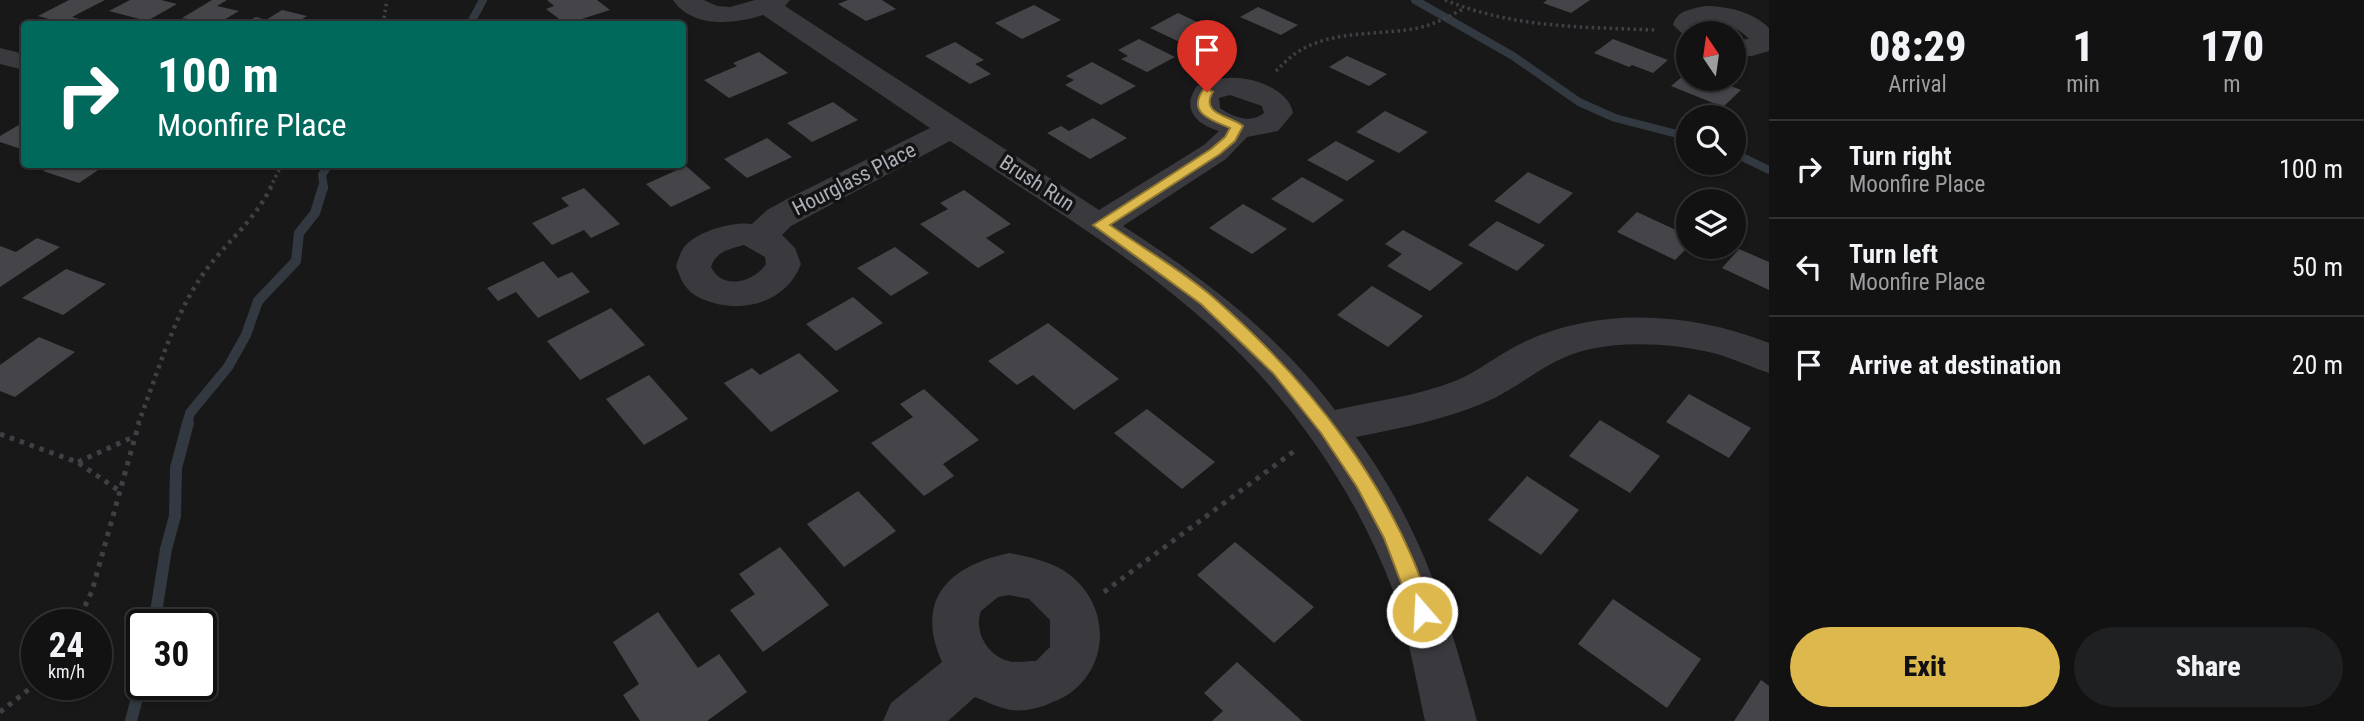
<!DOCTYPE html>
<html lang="en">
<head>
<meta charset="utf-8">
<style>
	:root { --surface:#121213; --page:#1f2021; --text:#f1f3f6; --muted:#9c9ea0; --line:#313233; --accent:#ddb84c }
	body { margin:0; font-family:"Roboto Condensed",sans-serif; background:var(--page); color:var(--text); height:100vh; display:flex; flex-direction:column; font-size:26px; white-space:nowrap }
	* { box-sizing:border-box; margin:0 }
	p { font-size:23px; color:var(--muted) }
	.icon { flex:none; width:38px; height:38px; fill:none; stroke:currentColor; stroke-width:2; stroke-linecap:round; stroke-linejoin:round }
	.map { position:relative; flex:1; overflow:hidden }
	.details { display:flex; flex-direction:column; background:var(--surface); width:595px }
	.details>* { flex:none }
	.guide { position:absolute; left:21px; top:21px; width:665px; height:147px; border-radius:7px; box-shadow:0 2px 5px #0004,0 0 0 2px var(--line); background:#00695c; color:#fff; overflow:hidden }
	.needle { width:46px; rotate:347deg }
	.fabs { position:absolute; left:1676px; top:21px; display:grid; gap:14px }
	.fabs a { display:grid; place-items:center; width:70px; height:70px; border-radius:50%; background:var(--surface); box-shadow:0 2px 5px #0004,0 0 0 2px var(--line); font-size:35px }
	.speed { position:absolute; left:21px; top:609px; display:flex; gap:14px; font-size:35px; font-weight:700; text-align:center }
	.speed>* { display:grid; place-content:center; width:91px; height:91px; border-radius:50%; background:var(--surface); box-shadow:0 2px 5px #0004,0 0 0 2px var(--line); line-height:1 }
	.speed small { font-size:18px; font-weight:400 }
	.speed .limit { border:4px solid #111; border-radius:10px; background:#fff; color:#111 }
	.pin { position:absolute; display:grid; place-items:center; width:60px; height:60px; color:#fff; margin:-72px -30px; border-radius:50% 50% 50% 0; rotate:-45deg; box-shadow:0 0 7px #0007 }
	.pin .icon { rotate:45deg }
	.me { position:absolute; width:77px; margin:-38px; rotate:341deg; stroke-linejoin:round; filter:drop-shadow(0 0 5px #0008) }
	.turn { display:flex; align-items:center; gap:24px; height:147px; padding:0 21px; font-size:32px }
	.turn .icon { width:91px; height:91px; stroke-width:2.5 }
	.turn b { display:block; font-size:49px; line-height:60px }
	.eta { display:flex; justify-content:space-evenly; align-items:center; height:119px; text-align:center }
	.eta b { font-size:42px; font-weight:800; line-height:49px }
	.action { display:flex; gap:14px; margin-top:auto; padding:14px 21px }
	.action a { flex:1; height:80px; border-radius:42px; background:var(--accent); color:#111; font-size:28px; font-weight:800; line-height:80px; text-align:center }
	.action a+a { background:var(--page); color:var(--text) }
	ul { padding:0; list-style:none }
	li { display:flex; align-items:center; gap:21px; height:98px; padding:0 21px; border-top:2px solid var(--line) }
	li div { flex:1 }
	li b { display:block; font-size:26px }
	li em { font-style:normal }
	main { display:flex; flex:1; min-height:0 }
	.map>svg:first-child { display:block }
</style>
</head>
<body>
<main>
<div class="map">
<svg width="1769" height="721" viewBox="0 0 1769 721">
	<rect width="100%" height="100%" fill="#181819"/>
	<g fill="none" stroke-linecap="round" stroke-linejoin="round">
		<g stroke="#323941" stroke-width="8">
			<polyline points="1415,0 1513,56 1579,102 1615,118 1689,137"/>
			<polyline points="470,24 483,0"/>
			<polyline points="1734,153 1769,170"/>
			<polyline points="324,188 322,175 329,164"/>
		</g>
		<polyline stroke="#323941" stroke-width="10" points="187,424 190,413 228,367 246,335 258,301 296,261 299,233 315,213 323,187"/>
		<g stroke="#323941" stroke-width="12">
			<polyline points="154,625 166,549 175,516 176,468 188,423"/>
			<polyline points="131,721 142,679"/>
		</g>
	</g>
	<g fill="#454549">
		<polygon points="69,0 105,0 72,17 89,22 84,24 54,24 60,22 38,16"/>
		<polygon points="130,0 161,0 177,4 147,21 109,11"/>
		<polygon points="212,0 227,0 217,6 239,11 217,24 182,18"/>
		<polygon points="547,0 597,0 610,10 566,24 546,9 554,6"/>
		<polygon points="848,0 882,0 896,9 866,21 838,4"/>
		<polygon points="1547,0 1590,0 1571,13 1543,3"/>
		<polygon points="1034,5 1061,20 1022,39 995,23"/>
		<polygon points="1258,7 1298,25 1281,35 1240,17"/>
		<polygon points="282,10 307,16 294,24 243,24 256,17 266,20"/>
		<polygon points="1178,13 1212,29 1184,44 1150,28"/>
		<polygon points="1139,39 1175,57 1147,72 1121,59 1128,56 1118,50"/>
		<polygon points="1613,39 1668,60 1653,73 1632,65 1629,67 1594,53"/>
		<polygon points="955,42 984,60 975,64 991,74 970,84 925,56"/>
		<polygon points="759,52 788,73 729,98 704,80 737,66 733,63"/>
		<polygon points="1347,56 1387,74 1369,86 1329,67"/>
		<polygon points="1092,62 1136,86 1101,105 1065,85 1074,80 1066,76"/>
		<polygon points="1689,71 1689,79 1713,79 1741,90 1723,107 1671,86"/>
		<polygon points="833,102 858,120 812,142 787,123"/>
		<polygon points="1385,111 1428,132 1399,153 1356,132"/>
		<polygon points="1093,118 1127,138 1090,159 1047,133 1061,126 1069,131"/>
		<polygon points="24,122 24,150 0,142 0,136"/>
		<polygon points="767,138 792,157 747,178 724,159"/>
		<polygon points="1336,141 1375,161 1347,181 1307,160"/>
		<polygon points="53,164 107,164 79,183 43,171"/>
		<polygon points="686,166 711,188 671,207 646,184"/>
		<polygon points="1528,172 1573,193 1539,224 1494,201"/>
		<polygon points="1302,177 1344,200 1313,223 1271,199"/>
		<polygon points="584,188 620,224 591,238 584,230 552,245 532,223 569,206 561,198"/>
		<polygon points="964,190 1011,224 986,238 1005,252 978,268 920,224 948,209 940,203"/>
		<polygon points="1243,204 1287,229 1252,254 1209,228"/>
		<polygon points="1637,212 1689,236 1689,246 1675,260 1617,232"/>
		<polygon points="1497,221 1545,245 1517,271 1468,245"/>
		<polygon points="1403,230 1463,263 1430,291 1387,266 1402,254 1385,244"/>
		<polygon points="37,238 60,247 0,287 0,246 16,252"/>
		<polygon points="895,247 929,273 891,296 857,268"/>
		<polygon points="1739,249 1769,262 1769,290 1722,268"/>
		<polygon points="543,261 558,278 572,272 590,292 538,318 516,292 498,301 487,288"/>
		<polygon points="66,269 106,284 63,315 22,298"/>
		<polygon points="1372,286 1423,316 1388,347 1337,315"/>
		<polygon points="853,297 883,323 836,351 806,324"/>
		<polygon points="611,308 645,345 580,380 547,341"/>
		<polygon points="1048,323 1119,379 1074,410 1033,375 1017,385 988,361"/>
		<polygon points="39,337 75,352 15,397 0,391 0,365"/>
		<polygon points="799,353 839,391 771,432 724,383 752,368 760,375"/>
		<polygon points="649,375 688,419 644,445 606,399"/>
		<polygon points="924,389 979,440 943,464 954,476 924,496 871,443 913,417 900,404"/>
		<polygon points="1689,394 1751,428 1729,458 1666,422"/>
		<polygon points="1147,409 1215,462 1182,489 1114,433"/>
		<polygon points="1600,420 1660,456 1630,493 1569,456"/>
		<polygon points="1527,476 1579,510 1541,555 1488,520"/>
		<polygon points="858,491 896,531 844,567 807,524"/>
		<polygon points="1235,542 1314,607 1274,643 1197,575"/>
		<polygon points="780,547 829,605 763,652 730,610 755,594 739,574"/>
		<polygon points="1613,599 1701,659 1667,708 1578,644"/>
		<polygon points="658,612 698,668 719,654 747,692 707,721 640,721 623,695 639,684 613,642"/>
		<polygon points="1237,662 1302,721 1212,721 1223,711 1204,693"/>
		<polygon points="1761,680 1769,686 1769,721 1734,721"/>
	</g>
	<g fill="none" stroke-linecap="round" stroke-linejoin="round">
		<g stroke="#3f4045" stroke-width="3.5" stroke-dasharray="2.5 3.5" stroke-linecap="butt">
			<path d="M1445,0C1513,28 1582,27 1655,30"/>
			<polyline points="383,24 387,0"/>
			<path d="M1276,71C1282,65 1289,58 1296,53C1332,29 1378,36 1418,28C1435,24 1448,17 1463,9"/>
			<polyline points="270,188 282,164"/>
		</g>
		<path stroke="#3f4045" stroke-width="4.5" stroke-dasharray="3.5 5" stroke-linecap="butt" d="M138,424C156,378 172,321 199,280C221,246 252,225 271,187"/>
		<g stroke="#3f4045" stroke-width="5" stroke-dasharray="4.5 6" stroke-linecap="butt">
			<polyline points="0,434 77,462 121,492"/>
			<polyline points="78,462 133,437"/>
			<polyline points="1104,592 1297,449"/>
			<polyline points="76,625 92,591 139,423"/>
			<polyline points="0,712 37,683"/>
		</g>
		<g fill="#39393e" fill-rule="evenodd">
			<path d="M673,0H704L717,6L730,7L755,0H790L785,6L1099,210L1204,145L1219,131C1196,124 1181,109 1197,86C1207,83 1219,78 1229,78C1251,76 1289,89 1293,113L1278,131L1247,137L1226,159L1123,226C1202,277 1278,334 1335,410C1375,401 1417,396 1455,381C1478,372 1497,355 1520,344C1597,306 1690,312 1769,343V373C1750,367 1733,358 1713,353C1674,344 1631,341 1591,349C1549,357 1523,386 1486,402C1445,420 1400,428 1356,437C1422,527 1449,616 1477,721H1425C1415,676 1408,630 1392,588C1351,481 1281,384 1193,311C1119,247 1032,196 950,141L791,226L782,235L795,248L801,264C788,299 749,313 714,303C703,300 693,296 686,287C681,281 679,273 676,267C678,260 680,252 685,246C698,231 733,221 752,224L767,210L787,199L930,128L763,15C735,24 693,29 673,0ZM1230,95L1262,106L1264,113C1251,124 1232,117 1220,108L1219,98ZM744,245L765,257L766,264C754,282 723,291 711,267C716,251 730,249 744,245Z"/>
			<path d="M1705,6C1728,6 1753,12 1769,28V51L1752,56H1734V40L1749,39C1736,26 1718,17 1700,24L1707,33H1689V40L1673,25C1677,10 1692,9 1705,6Z"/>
			<polygon points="0,48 24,54 24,70 0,64"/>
			<path d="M1009,553C1030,557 1053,562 1070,575C1116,611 1108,681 1053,702C1040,708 1025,712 1011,710C999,708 987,702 975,697L948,721H883L891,703L942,662C914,599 949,566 1009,553ZM1009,595L1029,599L1050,620V647L1036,661C1029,661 1020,662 1013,662C989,659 973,632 981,611L998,597Z"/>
		</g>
	</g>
	<path fill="#ddb84c" stroke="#907831" stroke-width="2" d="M1207,89L1213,92C1199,114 1231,116 1243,126L1235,141L1220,154L1110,225C1144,249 1183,271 1214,298C1310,382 1395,489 1432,612L1429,619L1422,621L1415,619L1384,538L1357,487L1321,433L1273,373L1201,304L1093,225L1211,149L1225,137L1230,128C1211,120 1187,113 1203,90Z"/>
	<g text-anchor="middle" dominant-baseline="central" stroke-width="7" stroke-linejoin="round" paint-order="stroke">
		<g font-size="21" fill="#abaeb7" stroke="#131314">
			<text transform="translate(854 179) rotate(-27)">Hourglass Place</text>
			<text transform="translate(1037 183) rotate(33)">Brush Run</text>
		</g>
	</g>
</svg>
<div class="fabs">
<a><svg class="needle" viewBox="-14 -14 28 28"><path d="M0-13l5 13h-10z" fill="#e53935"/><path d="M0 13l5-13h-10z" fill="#9c9ea0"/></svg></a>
<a><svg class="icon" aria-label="search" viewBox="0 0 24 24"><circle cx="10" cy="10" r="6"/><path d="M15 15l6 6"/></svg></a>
<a><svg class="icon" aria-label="layers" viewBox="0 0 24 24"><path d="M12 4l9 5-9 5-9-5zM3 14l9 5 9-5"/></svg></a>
</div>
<div class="speed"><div>24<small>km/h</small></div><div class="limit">30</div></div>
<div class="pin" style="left:1207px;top:92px;background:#d93025"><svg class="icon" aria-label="arrive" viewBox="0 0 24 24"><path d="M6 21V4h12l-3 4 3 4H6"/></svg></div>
<svg class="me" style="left:1422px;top:612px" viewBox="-20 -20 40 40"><circle r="17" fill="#ddb84c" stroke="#fff" stroke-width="3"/><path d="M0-11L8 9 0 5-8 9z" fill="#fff"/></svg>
<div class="guide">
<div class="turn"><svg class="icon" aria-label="right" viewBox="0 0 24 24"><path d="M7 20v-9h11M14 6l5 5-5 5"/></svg><div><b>100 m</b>Moonfire Place</div></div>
</div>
</div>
<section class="details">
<div class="eta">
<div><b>08:29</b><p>Arrival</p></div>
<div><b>1</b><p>min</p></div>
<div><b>170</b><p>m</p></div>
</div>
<ul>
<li><svg class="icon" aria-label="right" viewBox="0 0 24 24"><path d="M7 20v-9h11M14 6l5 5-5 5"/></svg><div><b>Turn right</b><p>Moonfire Place</p></div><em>100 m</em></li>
<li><svg class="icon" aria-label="left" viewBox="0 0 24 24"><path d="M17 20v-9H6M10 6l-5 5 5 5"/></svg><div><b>Turn left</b><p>Moonfire Place</p></div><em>50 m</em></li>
<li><svg class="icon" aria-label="arrive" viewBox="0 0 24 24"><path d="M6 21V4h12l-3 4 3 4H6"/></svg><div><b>Arrive at destination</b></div><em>20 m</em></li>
</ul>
<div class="action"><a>Exit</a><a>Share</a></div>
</section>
</main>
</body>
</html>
